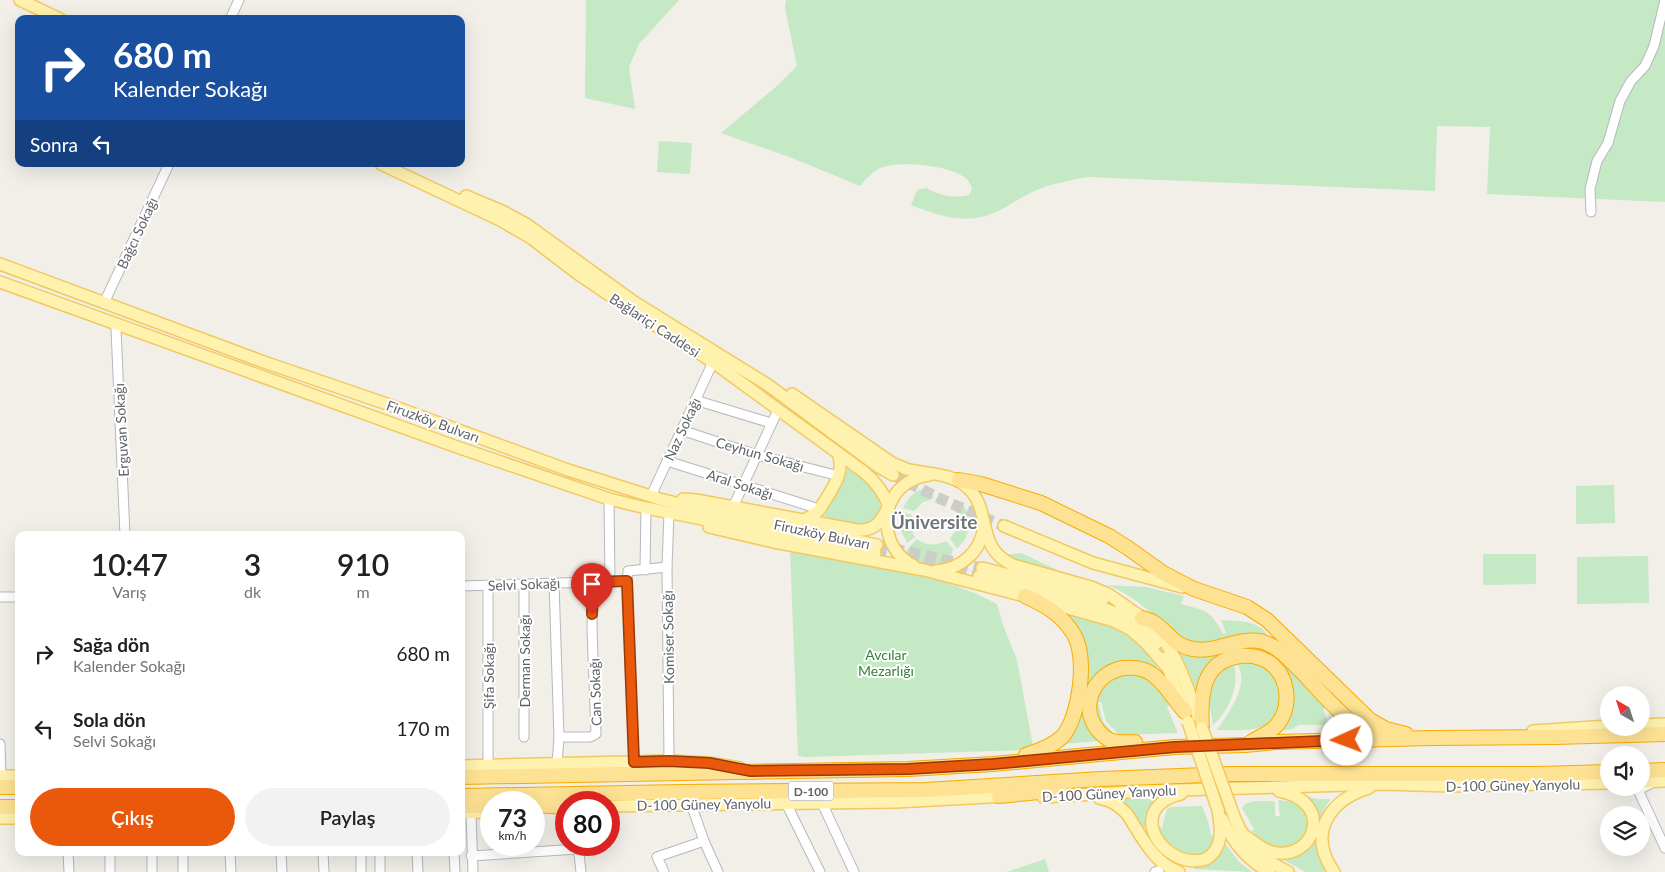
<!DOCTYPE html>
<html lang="tr">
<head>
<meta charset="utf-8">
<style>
	:root { --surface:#fff; --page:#f2f2f2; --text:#202124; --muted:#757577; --accent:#ea580c }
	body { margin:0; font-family:Lato,sans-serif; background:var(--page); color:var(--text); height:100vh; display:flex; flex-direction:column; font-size:19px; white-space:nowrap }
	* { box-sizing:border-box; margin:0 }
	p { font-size:16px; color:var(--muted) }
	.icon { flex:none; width:28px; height:28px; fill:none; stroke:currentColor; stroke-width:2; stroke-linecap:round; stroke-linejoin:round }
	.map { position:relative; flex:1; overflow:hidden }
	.details { position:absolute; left:15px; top:531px; width:450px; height:325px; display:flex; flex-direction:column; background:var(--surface); border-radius:10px; box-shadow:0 5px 20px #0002 }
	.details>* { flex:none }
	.hud { position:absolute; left:15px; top:15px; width:450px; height:152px; border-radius:10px; box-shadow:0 5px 20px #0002; background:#1a4fa0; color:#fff; overflow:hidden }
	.needle { width:32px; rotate:321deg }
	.buttons { position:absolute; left:1600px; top:686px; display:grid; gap:10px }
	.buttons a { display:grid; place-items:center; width:50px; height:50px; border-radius:50%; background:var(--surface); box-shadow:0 5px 20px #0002; font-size:25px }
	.speed { position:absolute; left:480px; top:791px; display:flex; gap:10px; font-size:25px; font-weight:700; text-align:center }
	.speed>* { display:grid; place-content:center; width:65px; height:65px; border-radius:50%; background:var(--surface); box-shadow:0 5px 20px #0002; line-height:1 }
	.speed small { font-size:12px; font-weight:400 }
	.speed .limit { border:8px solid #d22; background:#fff; color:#111 }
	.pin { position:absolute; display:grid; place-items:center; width:42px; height:42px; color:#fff; margin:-51px -21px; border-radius:50% 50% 50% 0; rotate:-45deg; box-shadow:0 0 5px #0007 }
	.pin .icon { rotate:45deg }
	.me { position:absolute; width:55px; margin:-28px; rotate:268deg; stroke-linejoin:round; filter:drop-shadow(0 0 4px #0008) }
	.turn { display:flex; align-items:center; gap:18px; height:105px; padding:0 15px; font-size:22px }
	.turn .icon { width:65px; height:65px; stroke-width:2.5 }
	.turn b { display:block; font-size:35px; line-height:42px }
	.then { display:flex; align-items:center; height:48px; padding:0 15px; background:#0003; gap:10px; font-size:19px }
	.eta { display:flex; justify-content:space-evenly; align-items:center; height:85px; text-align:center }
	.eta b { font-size:30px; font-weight:600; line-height:35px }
	.action { display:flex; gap:10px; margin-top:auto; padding:10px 15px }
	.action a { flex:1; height:58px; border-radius:30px; background:var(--accent); color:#fff; font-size:20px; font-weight:600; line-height:58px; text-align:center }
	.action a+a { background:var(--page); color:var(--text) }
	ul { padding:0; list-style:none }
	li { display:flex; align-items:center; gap:15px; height:75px; padding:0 15px }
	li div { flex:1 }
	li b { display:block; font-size:19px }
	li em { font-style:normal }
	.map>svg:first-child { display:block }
</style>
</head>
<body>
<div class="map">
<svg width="1665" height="872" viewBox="0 0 1665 872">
	<rect width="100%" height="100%" fill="#f1efe8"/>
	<g fill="#c5e8c5">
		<polygon points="586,0 679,0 639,44 629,67 635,109 585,98"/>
		<path d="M786,0H1665V202L1487,194L1490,127L1437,126L1435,191L1088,177C1070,180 1049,184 1032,192C1014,201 996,216 976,218C953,221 932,213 911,205L917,190L926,188C940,195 953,199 969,195L972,189C971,186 969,181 967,179C951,165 899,160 880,168C872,172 866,179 860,186L792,158L721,133L778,85L797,66L785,8Z"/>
		<polygon points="659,141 692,143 690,174 657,172"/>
		<path d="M847,469C882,481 900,533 847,522C839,520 831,520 824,516L846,475Z"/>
		<polygon points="1614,485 1615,523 1576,524 1576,486"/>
		<path d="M932,488L933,499L923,502L914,511L903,508C908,496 919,487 932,488Z"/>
		<path d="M964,506C972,519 970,539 957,548L950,539L957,528L956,511Z"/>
		<polygon points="901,512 912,515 911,529 915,537 907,543 900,528"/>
		<path d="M917,539C927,546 936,546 946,541L953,549L951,555L953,561C936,570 919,564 905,553L910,546Z"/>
		<path d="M790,549C856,562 939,572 997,604L1003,625L1017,660L1033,746L1022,750L807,757L798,756Z"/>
		<polygon points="1021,553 1066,574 1022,564 1004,555"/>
		<polygon points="1536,554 1536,584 1483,585 1483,554"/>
		<polygon points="1648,556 1649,603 1577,604 1577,557"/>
		<path d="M1107,585L1146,587L1184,596L1181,604C1206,611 1211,610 1223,634L1226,633L1221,620C1238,622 1262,619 1269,639L1213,644L1187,645C1161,623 1139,597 1107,585Z"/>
		<path d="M1062,610C1110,623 1137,628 1162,676L1148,667L1090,685L1099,738L1097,741L1063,744L1085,679Z"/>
		<path d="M1235,646L1268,648L1327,705L1323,710L1328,722L1325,725H1299L1292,729L1279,731C1294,707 1295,706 1287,678L1238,652L1197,693L1185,663L1176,648Z"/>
		<path d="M1250,661C1256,663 1264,665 1268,669C1285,682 1288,714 1267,725C1253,732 1232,730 1217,730C1229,712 1249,687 1238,665L1234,666C1240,686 1228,713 1213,725L1209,701L1206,700C1215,670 1219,666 1250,661Z"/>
		<path d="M1119,673C1126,673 1133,672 1140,673C1152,676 1164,694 1170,705L1167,707L1178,733L1119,735L1106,721L1101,702H1098L1103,722L1119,739L1104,732L1093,709L1103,682Z"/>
		<path d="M1304,794C1312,799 1321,800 1331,799C1314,820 1313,849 1326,872H1306L1280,858L1314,840L1303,795Z"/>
		<polygon points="1124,799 1148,799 1155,801 1147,818 1146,827 1141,828 1123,802"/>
		<path d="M1296,799C1299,804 1305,809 1308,815C1314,828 1303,846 1289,848C1274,851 1260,841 1252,831L1254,829L1242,808L1245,804L1255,801H1273L1275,802V816H1280L1278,800L1294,802Z"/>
		<path d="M1202,806L1208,821L1211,835L1215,836C1213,858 1196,855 1179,857L1155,829L1163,827V823L1167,809L1171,807Z"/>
		<polygon points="1224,842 1239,862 1252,872 1194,869 1194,867 1206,864"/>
		<polygon points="1045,859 1049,872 1007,872"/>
	</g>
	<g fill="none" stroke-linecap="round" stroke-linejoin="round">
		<g stroke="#ccccc8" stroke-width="11" stroke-dasharray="11 5.5" stroke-linecap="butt">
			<polyline points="893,475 943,500 1004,526"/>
			<polyline points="877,545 982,568"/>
			<polyline points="875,553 979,576"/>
		</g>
		<defs>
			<g id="minor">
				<polyline points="230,19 239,0"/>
				<polyline points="1591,212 1590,189 1597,161 1608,143 1620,101 1631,81 1645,66 1654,46 1665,0"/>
				<polyline points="104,303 169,164"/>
				<polyline points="117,325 116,329 125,535"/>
				<polyline points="695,400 771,423"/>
				<polyline points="681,430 757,455 839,476"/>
				<polyline points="667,461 813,507"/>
				<polyline points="651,496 713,362"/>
				<polyline points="609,499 610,582"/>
				<polyline points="733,507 778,410"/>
				<polyline points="645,570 646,508"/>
				<polyline points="554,583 559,737 557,764"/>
				<polyline points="461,586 627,581"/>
				<polyline points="488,586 488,766"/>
				<polyline points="0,597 19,597"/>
				<polyline points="524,737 524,585"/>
				<polyline points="559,737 590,737 596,734 592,630 593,582"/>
				<polyline points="0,744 1,776"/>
				<polyline points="669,761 667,567 669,513"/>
				<polyline points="634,762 627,581 628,571 667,567"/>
				<polyline points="1654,782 1642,788 1639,792 1665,848"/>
				<polyline points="786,803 820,872"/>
				<polyline points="822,803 854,872"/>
				<polyline points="691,804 704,841 718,872"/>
				<polyline points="471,813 473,872"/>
				<polyline points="578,845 581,872"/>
				<polyline points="68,852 69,872"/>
				<polyline points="110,852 110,872"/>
				<polyline points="183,852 183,872"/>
				<polyline points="230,852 231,872"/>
				<polyline points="281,852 282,872"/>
				<polyline points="323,852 324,872"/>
				<polyline points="361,852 361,872"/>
				<polyline points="380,852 380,872"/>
				<polyline points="417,852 418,872"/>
				<polyline points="454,852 455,872"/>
				<polyline points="471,856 578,849"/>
				<polyline points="152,872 152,852"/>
				<polyline points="664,872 657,857 704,841"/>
				<polyline points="1155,872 1158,871 1159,872"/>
			</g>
			<g id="major">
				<polyline points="20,0 60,19"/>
				<path d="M381,164L500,220L531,238L578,274L630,309L713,362L864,472C876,482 884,492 889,507"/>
				<polyline points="466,196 502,211 526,224 634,302 768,385 879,467 893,475"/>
				<polyline points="0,264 264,362 387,404 568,470 660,499 720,514 771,523 877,545"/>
				<polyline points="0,282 457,447 609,499 646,508 875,553"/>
				<path d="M792,394L892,463C897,465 902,467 906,469C928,475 951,472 968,488C993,511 974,547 1013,565L1091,587L1108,594L1127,607"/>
				<path d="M683,499L696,500L857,530C880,532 884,514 893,498C900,485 914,477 929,475"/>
				<path d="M887,512C885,535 893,555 914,566"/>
				<path d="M806,519L816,513L820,509C830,491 846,474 838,453"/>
				<polyline points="1004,526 1093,563 1182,587"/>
				<polyline points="709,527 774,542 924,570 1025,596 1114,621 1130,629 1145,642 1166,666"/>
				<polyline points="982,568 1103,599"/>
				<path d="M936,571C961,569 981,552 984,526"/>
				<path d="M979,576L1106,609C1126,617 1143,627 1156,644"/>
				<path d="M1121,605C1128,607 1134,612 1141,617C1175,642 1186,684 1200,722"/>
				<polyline points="1164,658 1182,704"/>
				<polyline points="1641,725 1665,724"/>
				<polyline points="1533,731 1609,726"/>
				<polyline points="461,766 669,761 709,763 740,768"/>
				<polyline points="0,776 19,776"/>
				<polyline points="1641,782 1665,781"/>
				<path d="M1181,794C1121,809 1166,872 1206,859C1224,848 1221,828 1218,810"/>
				<polyline points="1043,797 1145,791 1384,784 1450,786 1609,783"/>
				<path d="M1099,798C1111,800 1118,805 1127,814C1141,835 1153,863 1179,872"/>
				<polyline points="609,806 895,802 1007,796"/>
				<path d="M1231,808C1242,841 1257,856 1288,872"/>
				<polyline points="461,813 489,812"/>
				<polyline points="0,818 19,818"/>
				<path d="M1222,819C1234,843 1245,858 1269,872"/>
				<path d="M1242,834C1252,840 1261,849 1272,852C1316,862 1335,801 1279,791"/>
				<path d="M1334,872C1307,834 1329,800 1369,788"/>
			</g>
			<g id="highway">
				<polyline points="959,480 981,484 1041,503 1109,536 1128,548 1163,573 1194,589 1247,607 1267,620 1370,720 1386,729 1406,734"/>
				<path d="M1025,596C1045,605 1061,614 1073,633C1088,656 1080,715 1063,736C1053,746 1039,751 1026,755"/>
				<path d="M1142,618C1146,619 1150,620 1153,622C1168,631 1173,646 1193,649C1221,654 1247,629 1274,647C1285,653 1293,664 1302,672C1325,697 1348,725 1379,738"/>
				<path d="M1202,728C1200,697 1201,661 1240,656C1250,655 1262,657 1270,663C1289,677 1292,707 1277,725C1270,733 1259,737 1251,742"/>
				<path d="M1135,742C1127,742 1120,743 1112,741C1106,739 1101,734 1097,729C1079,705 1095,673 1123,668C1133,667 1144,668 1152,674C1166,684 1174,700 1185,712"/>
				<polyline points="1641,771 1665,770"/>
				<polyline points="461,777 908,769 993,764 1175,747 1245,745 1276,742 1431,738 1554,737 1665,734"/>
				<polyline points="0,787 19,787"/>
				<polyline points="461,796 681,792 926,790 1101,779 1231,774 1537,774 1609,772"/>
				<polyline points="999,796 1060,790"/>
				<polyline points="534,805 566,807"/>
				<polyline points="461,806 491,806"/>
				<polyline points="0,807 19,807"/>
			</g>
		</defs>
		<use href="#minor" stroke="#b5b8bc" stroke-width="11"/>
		<use href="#major" stroke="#f2c960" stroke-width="14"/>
		<use href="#highway" stroke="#f9ab00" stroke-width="16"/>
		<use href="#minor" stroke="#fff" stroke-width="9"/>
		<use href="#major" stroke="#fff2af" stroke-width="11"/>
		<use href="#highway" stroke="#fde293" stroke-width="14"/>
		<defs>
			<g id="major-bridge">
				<polyline points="1188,722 1218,810"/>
				<polyline points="1202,728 1231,808"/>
			</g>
		</defs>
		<use href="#major-bridge" stroke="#f2c960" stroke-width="14" stroke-linecap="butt"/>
		<use href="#major-bridge" stroke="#fff2af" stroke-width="11"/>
	</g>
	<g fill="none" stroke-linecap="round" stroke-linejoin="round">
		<defs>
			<polyline id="route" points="592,614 593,582 627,581 634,762 669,761 709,763 751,771 908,769 993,764 1175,747 1347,740"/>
		</defs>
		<use href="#route" stroke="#983908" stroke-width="12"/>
		<use href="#route" stroke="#ea580c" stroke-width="9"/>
	</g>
	<g text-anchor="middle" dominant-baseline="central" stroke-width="4" stroke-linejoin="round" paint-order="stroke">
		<rect fill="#fff" stroke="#8f9295" stroke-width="1" x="788.5" y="781.5" width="45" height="19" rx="4"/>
		<g font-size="12" font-weight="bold" fill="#5f6368">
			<text x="811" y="791">D-100</text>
		</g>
		<g font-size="14" fill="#5f6368" stroke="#fff">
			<text transform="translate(137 233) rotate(-65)">Bağcı Sokağı</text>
			<text transform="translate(655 325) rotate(33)">Bağlariçi Caddesi</text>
			<text transform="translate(433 421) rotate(20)">Firuzköy Bulvarı</text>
			<text transform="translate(682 429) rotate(-65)">Naz Sokağı</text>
			<text transform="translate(121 430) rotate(-93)">Erguvan Sokağı</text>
			<text transform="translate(760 454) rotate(16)">Ceyhun Sokağı</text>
			<text transform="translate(740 484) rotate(18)">Aral Sokağı</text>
			<text transform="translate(822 534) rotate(12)">Firuzköy Bulvarı</text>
			<text transform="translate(524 584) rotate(-2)">Selvi Sokağı</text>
			<text transform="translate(668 637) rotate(-91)">Komiser Sokağı</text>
			<text transform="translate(524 661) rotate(-90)">Derman Sokağı</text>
			<text transform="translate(488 676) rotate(-90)">Şifa Sokağı</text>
			<text transform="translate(595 692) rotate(-92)">Can Sokağı</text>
			<text transform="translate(1513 785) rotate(-1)">D-100 Güney Yanyolu</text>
			<text transform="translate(1109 793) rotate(-3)">D-100 Güney Yanyolu</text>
			<text transform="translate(704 804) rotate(-1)">D-100 Güney Yanyolu</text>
		</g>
		<g font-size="14" fill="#348238" stroke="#fff">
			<text x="886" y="654">Avcılar<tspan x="886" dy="16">Mezarlığı</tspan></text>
		</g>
		<g font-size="19" font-weight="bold" fill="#70757a" stroke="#fff">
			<text x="934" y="521">Üniversite</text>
		</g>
	</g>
</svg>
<div class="buttons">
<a><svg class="needle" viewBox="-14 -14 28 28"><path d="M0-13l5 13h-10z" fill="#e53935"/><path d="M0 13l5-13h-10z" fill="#757577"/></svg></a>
<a><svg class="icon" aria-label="sound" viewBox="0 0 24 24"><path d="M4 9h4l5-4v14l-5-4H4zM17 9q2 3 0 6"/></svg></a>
<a><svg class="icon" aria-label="layers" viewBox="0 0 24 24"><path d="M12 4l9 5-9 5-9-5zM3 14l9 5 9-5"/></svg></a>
</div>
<div class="speed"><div>73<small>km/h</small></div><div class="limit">80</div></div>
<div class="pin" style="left:592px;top:614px;background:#d93025"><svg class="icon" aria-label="arrive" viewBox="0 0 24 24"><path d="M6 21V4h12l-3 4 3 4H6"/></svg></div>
<svg class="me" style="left:1347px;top:740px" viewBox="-20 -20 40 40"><circle r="19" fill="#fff"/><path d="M0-13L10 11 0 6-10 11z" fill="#ea580c"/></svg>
<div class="hud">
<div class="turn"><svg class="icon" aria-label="right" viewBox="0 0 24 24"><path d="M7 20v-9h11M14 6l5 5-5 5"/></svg><div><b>680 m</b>Kalender Sokağı</div></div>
<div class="then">Sonra<svg class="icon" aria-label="left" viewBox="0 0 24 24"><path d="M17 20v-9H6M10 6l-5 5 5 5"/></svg></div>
</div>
<section class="details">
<div class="eta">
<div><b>10:47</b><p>Varış</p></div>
<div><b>3</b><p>dk</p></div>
<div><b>910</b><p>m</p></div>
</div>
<ul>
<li><svg class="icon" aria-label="right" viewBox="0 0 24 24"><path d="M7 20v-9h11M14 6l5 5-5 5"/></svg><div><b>Sağa dön</b><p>Kalender Sokağı</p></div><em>680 m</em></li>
<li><svg class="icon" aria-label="left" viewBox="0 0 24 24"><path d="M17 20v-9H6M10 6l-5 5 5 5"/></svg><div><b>Sola dön</b><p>Selvi Sokağı</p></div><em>170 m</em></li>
</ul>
<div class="action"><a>Çıkış</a><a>Paylaş</a></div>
</section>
</div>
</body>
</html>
